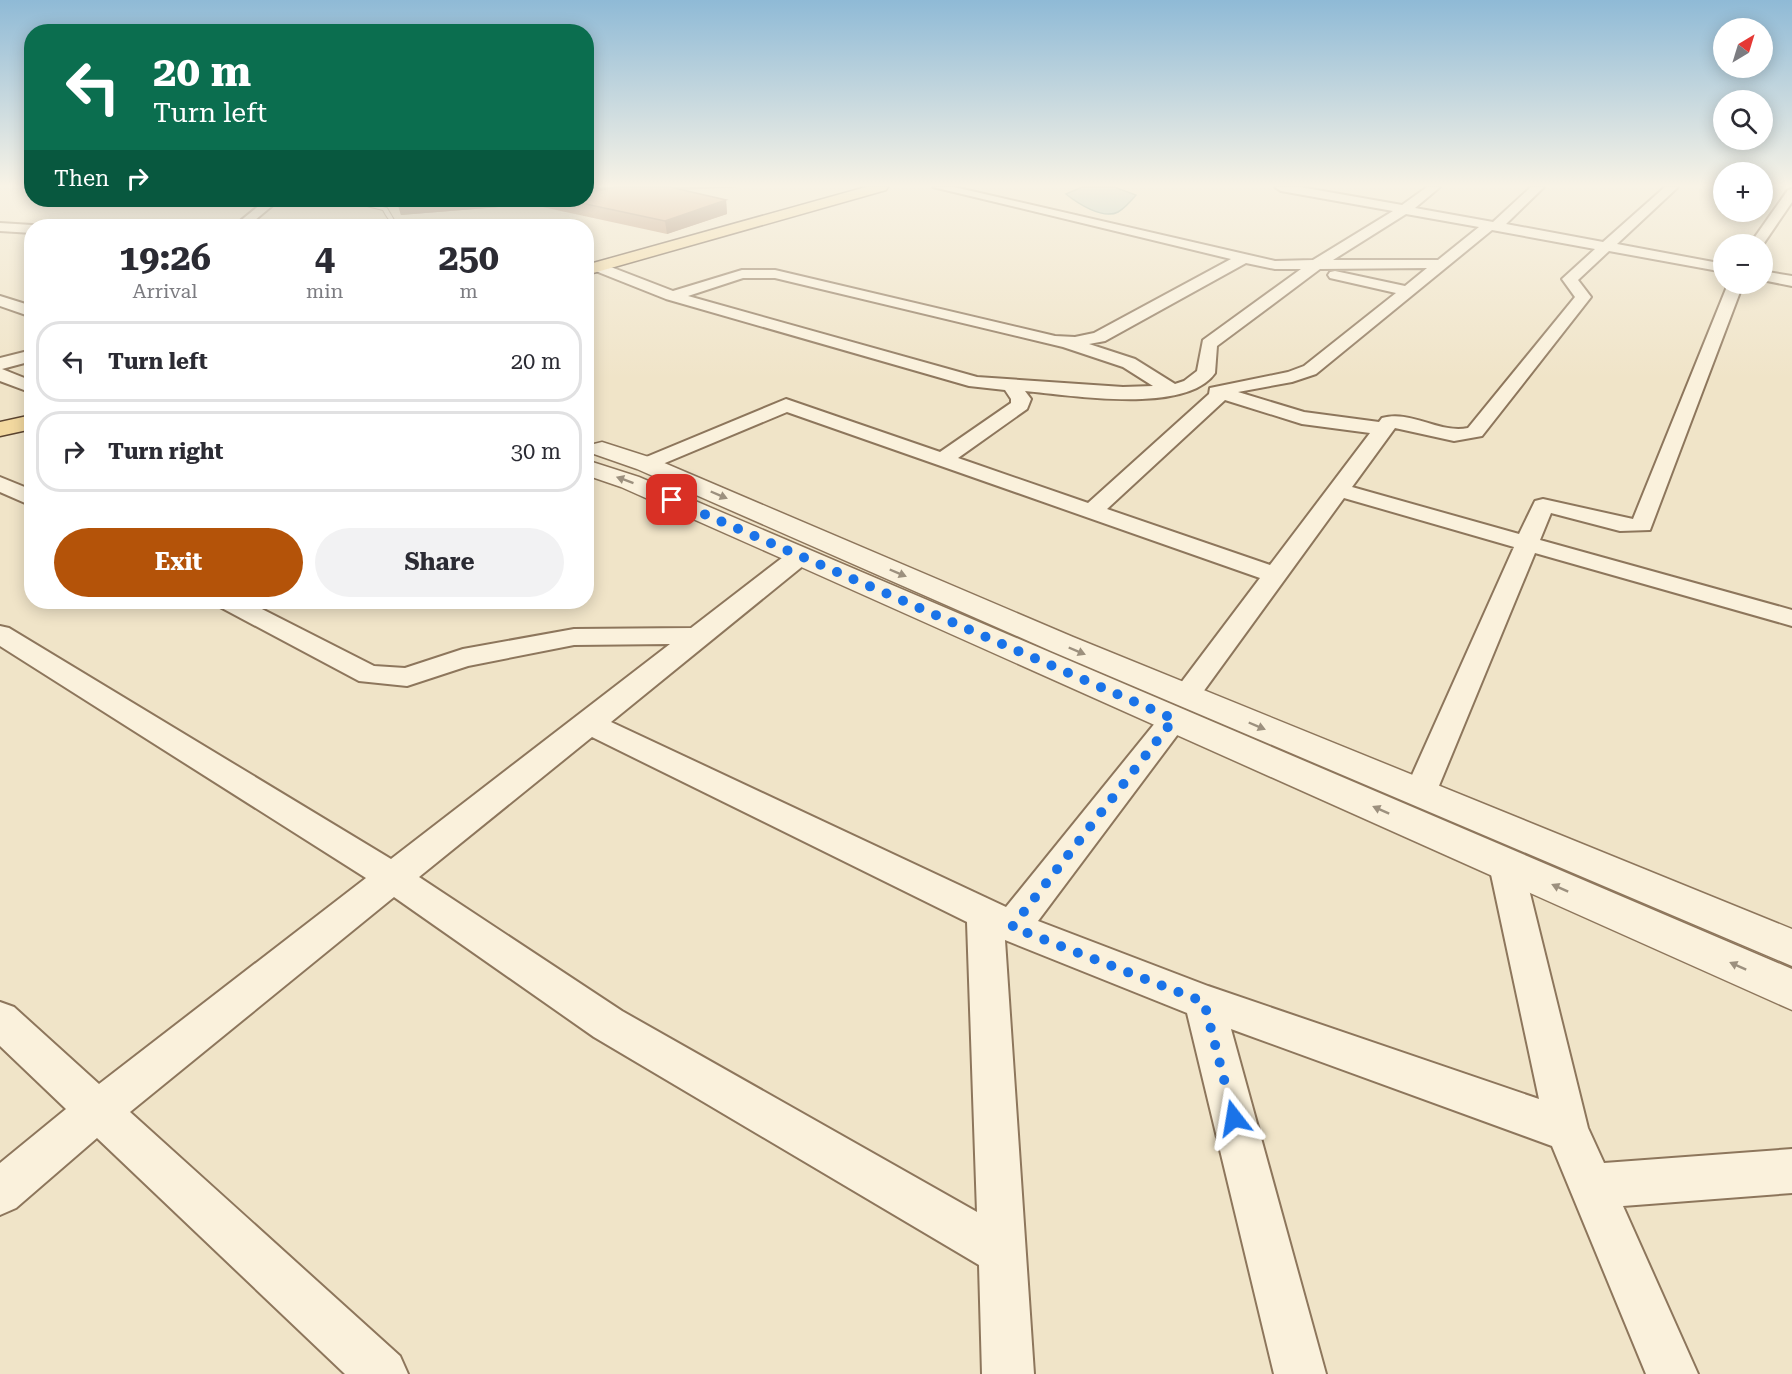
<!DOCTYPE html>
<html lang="en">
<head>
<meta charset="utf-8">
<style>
	:root { --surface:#fff; --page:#f2f2f3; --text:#2b2b33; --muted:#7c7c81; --line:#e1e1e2; --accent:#b45309 }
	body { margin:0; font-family:"Roboto Serif",serif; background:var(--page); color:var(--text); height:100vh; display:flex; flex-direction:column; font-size:22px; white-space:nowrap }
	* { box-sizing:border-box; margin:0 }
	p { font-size:20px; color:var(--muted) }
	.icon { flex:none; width:33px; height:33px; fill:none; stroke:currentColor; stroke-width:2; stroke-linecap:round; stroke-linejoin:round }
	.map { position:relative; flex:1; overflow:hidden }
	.sheet { position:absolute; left:24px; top:219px; width:570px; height:390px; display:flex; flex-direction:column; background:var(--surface); border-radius:24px; box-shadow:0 3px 15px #0003 }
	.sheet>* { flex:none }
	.banner { position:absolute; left:24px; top:24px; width:570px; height:183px; border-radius:24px; box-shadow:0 3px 15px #0003; background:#0b6e4f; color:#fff; overflow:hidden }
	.needle { width:39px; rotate:38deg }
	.controls { position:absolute; left:1713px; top:18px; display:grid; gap:12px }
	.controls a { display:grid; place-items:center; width:60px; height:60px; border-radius:50%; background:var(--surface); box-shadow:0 3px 15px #0003; font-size:30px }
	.pin { position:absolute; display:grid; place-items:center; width:51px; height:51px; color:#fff; margin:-26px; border-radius:12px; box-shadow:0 3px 9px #0006 }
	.me { position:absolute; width:66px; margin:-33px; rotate:346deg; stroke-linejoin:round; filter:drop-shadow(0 0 4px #0008) }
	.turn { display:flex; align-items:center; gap:21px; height:126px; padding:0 30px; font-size:27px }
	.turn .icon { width:78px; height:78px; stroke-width:2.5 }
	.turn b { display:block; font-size:42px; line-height:51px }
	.then { display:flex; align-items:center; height:57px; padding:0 30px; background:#0003; gap:12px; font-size:22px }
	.eta { display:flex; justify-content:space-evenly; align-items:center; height:102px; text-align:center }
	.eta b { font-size:36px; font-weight:700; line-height:42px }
	.cta { display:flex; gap:12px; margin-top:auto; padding:12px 30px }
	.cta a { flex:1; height:69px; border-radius:36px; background:var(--accent); color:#fff; font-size:24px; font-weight:700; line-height:69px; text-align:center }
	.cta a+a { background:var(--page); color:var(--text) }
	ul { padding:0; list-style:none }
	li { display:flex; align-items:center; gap:18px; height:81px; margin:0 12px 9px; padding:0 18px; border:3px solid var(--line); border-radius:24px }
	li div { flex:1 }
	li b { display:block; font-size:22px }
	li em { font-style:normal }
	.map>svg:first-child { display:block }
</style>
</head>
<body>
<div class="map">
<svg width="1792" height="1374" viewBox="0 0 1792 1374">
	<rect width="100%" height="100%" fill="#f0e4c8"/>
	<path fill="#a9c4bc" stroke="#6f938a" stroke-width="1.5" d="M1082,187H1114L1136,195C1131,201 1125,208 1118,212C1103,220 1077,203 1066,194Z"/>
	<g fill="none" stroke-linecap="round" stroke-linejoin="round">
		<defs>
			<path id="service" d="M343,200H352L387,208L394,220L409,226C395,227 389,222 383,210Z"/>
			<g id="minor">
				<path d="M933,187H954L1275,261L1313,260L1393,211L1281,191L1275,187H1300L1402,205L1427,187H1440L1415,208L1493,222L1531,187H1544L1506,224L1603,242L1665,187H1678L1617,244L1724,264V272L1609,251L1578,280L1591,297L1482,436L1454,441L1395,428L1352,487L1519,534L1535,501L1543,499L1633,519L1728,284H1743L1650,530L1620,531L1551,513L1540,540L1792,610V626L1535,553L1436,793L1431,801L1420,805L1409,801L1404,793L1514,547L1344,498L1195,703L1185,706L1175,703L1171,696L1260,578L787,412L653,468H639L635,464L639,460L786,399L940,452L1011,403V399L1005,390L969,386L666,299L593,270L591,267L593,264H603L673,291L742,270H775L1055,336L1075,337L1094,333L1231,259ZM1406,214L1479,227L1438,260H1333ZM1492,230L1595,249L1562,279L1575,297L1468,428C1439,434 1412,410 1382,418L1379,422L1304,412L1238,392L1292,382L1316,374ZM1246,263L1275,269H1301L1203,340L1197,371L1184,381L1175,384L1135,359L1089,344L1105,341ZM1427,268L1405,286L1335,271L1330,272L1328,275L1330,278L1396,293L1304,366L1288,372L1210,388L1209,394L1088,503L958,458L1027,409L1031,399L1025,391C1070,395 1186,415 1215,373L1217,346L1320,269ZM743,278H775L1063,347L1123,367L1153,386L1123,387L977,377L688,296ZM1225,400L1302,424L1370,433L1270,565L1107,509Z"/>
				<polygon points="1792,189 1792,202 1762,246 1750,244 1788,190"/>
				<polygon points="266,200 279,200 248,226 234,226"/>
				<polygon points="0,223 32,225 37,226 32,226 32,233 0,231"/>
				<polygon points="1762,271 1792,276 1792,286 1762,280"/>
				<polygon points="0,296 32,306 32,317 0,306"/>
				<polygon points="32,350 32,361 2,369 32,381 32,393 0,381 0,358"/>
				<polygon points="0,477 32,490 32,506 0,492"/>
				<path d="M800,549L809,551L812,556L809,561L611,722L1006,907L1164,712L1174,709L1184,712L1189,719L1184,726L1038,921L1208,986L1539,1099L1489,865L1494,855L1506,851L1518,855L1523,865L1588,1128L1604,1163L1792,1149V1193L1623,1206L1698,1374H1646L1552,1146L1231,1029L1326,1374H1274L1187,1013L1005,940L1034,1374H982L979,1265L594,1037L394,897L130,1112L400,1356L408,1374H345L97,1138L16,1208L0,1215V1163L66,1109L0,1046V1002L14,1007L99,1084L366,878L0,646V626L9,628L391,859L670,644L574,645L468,666L407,686L359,681L220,607L216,602H248L374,666L405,668L463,649L574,629L691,628L791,551ZM592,737L967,922L977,1212L622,1011L419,877Z"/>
			</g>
			<g id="tertiary">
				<polygon points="602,442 655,459 1073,637 1792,929 1792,966 1051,651 637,469 594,454 590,449 594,444"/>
				<polygon points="586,460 639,477 1792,969 1792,1010 790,562 621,487 586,475"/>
			</g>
			<g id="primary">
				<polygon points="866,187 888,187 886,190 586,275 586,265"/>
				<polygon points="32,415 32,429 0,436 0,422"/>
			</g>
		</defs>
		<use href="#service" stroke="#8d765c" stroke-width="2"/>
		<use href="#minor" stroke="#8d765c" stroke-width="4"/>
		<use href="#tertiary" stroke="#8d765c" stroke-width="3"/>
		<use href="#primary" stroke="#5b4430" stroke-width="3"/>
		<use href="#service" fill="#faf1dc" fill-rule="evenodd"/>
		<use href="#minor" fill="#faf1dc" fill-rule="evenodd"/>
		<use href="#tertiary" fill="#faf1dc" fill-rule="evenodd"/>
		<use href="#primary" fill="#f3d9a0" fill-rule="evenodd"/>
	</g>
	<polygon fill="#b2896c" points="586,187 742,187 682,190 726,200 727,214 667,234 515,201 499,207 401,215 397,202 397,200 586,200"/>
	<g fill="#916f58">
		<polygon points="598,187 623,187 600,196"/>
		<polygon points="425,200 515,200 515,201 499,207 401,215 397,202"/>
		<polygon points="726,200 727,214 667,234 665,221"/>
	</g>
	<g fill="#cf9f7d" stroke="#916f58" stroke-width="1.5">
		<polygon points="616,187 670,187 726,200 665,221 567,200 586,200 586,190 598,191"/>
		<polygon points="397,200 425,200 397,202"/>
	</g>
	<defs><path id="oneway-solid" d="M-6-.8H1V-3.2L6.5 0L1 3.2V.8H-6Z" transform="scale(1.5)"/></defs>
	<g fill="#9c907e">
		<use href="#oneway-solid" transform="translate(625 480) rotate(-160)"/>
		<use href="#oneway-solid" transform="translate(719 495) rotate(23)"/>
		<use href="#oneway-solid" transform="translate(898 573) rotate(23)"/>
		<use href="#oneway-solid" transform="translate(1077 651) rotate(23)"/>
		<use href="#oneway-solid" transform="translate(1257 726) rotate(23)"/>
		<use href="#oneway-solid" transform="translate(1381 810) rotate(-156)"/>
		<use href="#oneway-solid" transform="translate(1560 888) rotate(-156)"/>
		<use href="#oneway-solid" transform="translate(1738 966) rotate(-156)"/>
	</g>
	<linearGradient id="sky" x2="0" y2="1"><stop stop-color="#8fbad6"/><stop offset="0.49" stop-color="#f8f3e6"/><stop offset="1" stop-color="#f8f3e6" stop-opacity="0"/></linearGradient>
	<rect width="1792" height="379" fill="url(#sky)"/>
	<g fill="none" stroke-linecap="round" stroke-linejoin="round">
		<polyline stroke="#1a73e8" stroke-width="10" stroke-dasharray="0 18" points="672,500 1174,719 1012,927 1204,1002 1234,1118"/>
	</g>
</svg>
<div class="controls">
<a><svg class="needle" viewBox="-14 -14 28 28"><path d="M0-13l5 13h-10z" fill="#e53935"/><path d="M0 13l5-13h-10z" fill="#7c7c81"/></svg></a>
<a><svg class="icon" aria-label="search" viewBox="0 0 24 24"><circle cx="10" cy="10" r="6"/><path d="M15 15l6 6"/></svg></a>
<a>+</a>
<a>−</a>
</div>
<div class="pin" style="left:672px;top:500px;background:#d93025"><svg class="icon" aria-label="arrive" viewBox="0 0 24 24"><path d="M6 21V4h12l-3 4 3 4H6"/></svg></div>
<svg class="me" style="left:1234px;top:1118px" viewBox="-20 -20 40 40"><path d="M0-17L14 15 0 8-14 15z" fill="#1a73e8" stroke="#fff" stroke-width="4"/></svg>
<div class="banner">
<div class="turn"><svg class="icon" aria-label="left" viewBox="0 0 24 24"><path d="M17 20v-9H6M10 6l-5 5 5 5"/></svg><div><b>20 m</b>Turn left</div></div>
<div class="then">Then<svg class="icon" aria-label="right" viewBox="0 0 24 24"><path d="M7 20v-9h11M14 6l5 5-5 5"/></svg></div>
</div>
<section class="sheet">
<div class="eta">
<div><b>19:26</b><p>Arrival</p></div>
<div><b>4</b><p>min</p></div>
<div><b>250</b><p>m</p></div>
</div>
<ul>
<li><svg class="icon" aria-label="left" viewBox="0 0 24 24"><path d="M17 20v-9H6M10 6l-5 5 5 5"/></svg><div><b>Turn left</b></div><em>20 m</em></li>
<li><svg class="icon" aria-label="right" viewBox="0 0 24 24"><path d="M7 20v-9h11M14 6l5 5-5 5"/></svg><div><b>Turn right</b></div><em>30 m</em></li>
</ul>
<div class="cta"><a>Exit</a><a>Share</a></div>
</section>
</div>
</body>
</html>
